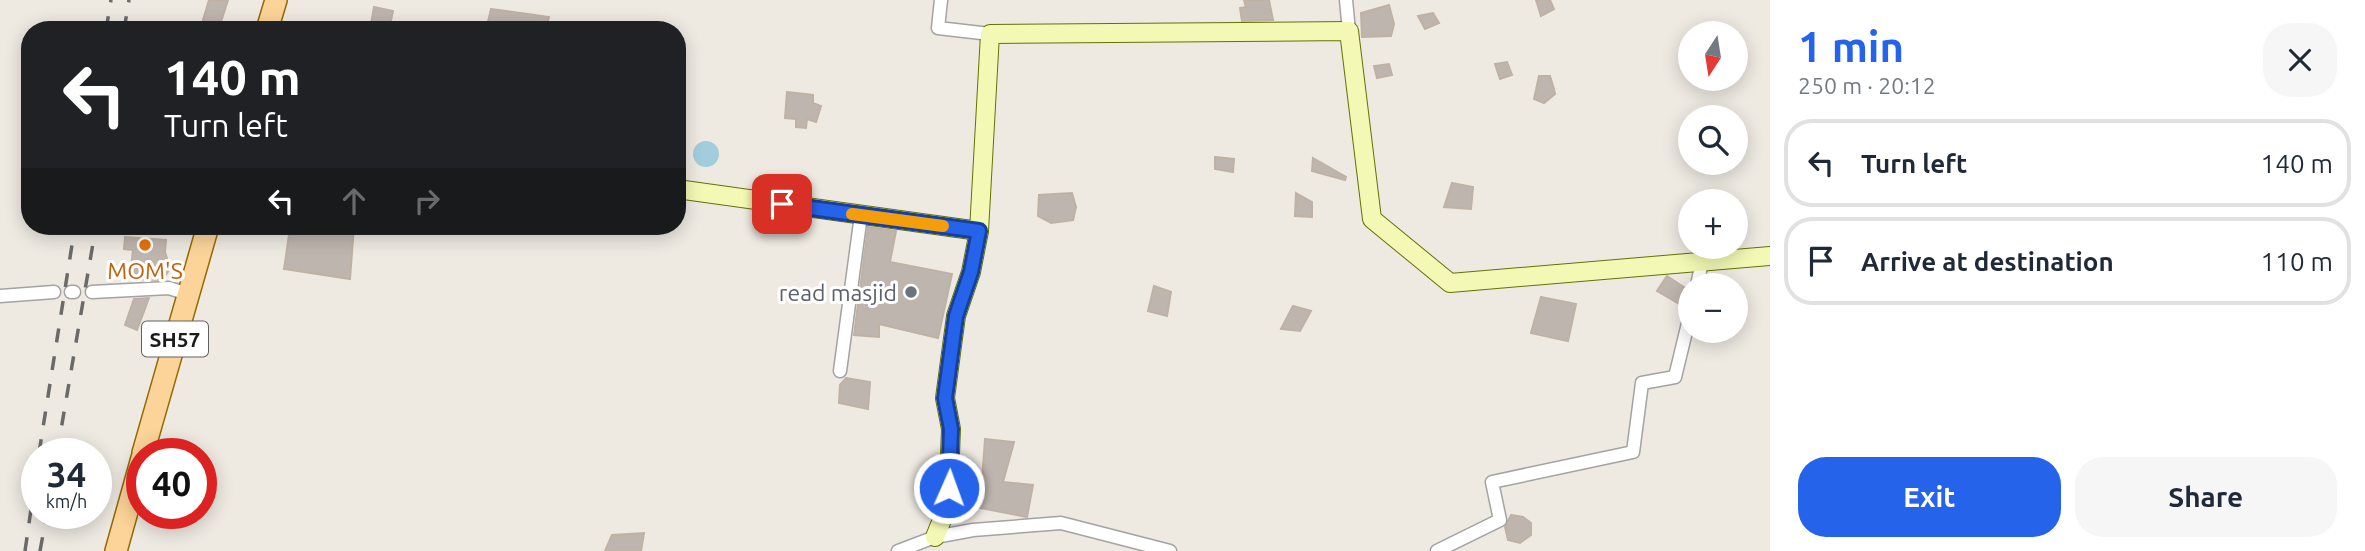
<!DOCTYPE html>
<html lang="en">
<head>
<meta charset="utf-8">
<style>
	:root { --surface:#fff; --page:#f6f6f7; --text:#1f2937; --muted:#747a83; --line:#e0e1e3; --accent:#2563eb }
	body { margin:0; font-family:Ubuntu,sans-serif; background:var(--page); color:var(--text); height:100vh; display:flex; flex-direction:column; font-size:26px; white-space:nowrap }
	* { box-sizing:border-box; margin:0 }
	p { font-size:23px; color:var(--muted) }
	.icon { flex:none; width:38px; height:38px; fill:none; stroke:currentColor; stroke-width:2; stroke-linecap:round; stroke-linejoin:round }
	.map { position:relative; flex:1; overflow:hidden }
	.side { display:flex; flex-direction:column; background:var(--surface); width:595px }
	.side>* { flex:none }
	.hud { position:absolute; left:21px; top:21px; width:665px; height:214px; border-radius:28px; box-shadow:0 4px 18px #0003; background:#202124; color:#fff; overflow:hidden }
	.needle { width:46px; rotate:192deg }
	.fabs { position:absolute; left:1678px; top:21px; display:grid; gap:14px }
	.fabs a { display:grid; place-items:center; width:70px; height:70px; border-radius:50%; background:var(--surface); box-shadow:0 4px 18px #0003; font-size:35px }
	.speed { position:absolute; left:21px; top:438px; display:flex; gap:14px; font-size:35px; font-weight:700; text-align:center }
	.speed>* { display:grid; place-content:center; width:91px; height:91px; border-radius:50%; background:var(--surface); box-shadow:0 4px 18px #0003; line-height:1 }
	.speed small { font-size:18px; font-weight:400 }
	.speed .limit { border:10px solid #d22; background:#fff; color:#111 }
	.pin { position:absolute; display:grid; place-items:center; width:60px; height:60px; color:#fff; margin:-30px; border-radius:14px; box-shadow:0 4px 10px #0006 }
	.me { position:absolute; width:77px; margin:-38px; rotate:2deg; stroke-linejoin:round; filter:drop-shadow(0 0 5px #0008) }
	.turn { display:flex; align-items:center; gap:24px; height:147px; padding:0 28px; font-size:32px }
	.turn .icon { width:91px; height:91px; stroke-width:2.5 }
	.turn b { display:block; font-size:49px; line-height:60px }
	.lanes { display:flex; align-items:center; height:66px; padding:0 28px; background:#0003; justify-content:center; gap:35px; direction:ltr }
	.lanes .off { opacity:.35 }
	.round { display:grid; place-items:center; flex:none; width:74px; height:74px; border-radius:28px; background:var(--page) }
	.summary { display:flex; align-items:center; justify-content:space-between; height:119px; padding:0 28px }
	h1 { font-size:42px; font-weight:600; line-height:52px; color:var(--accent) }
	.primary-button { display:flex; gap:14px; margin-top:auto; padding:14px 28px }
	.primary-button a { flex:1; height:80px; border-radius:28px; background:var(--accent); color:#fff; font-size:28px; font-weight:600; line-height:80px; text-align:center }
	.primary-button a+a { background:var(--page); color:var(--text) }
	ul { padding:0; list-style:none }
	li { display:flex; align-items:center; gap:21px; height:88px; margin:0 14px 10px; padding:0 14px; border:4px solid var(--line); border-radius:28px }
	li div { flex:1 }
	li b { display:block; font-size:26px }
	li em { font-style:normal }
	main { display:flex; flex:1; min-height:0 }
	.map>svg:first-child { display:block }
</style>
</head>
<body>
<main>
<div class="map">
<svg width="1770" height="551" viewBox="0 0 1770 551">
	<rect width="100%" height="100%" fill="#eeeae2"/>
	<circle fill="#a2cddc" cx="706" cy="154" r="13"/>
	<g fill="#beb6ae" stroke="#bfb1a4" stroke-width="2">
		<polygon points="209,0 228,0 220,25 203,20"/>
		<polygon points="1244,0 1269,0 1273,20 1242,21 1240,8 1246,7"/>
		<polygon points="1536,0 1550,0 1554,9 1541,16"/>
		<polygon points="1389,5 1394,24 1391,36 1362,37 1361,13"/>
		<polygon points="374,7 393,11 389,30 370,30"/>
		<polygon points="491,9 549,17 546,30 486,30"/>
		<polygon points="1433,13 1439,23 1425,29 1418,16"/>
		<polygon points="1507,62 1512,75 1500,79 1495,64"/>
		<polygon points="1389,64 1392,75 1377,78 1374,66"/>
		<polygon points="1539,76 1550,76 1554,89 1555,94 1544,103 1534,99"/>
		<polygon points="787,92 813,95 813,103 821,106 816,122 807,119 806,128 796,127 796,119 785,118"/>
		<polygon points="1215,157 1234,159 1233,172 1215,169"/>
		<polygon points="1313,158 1346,177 1345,180 1312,171"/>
		<polygon points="1452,183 1473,187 1471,209 1444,207"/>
		<polygon points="1072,193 1076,207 1073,220 1051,223 1038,216 1039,195"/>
		<polygon points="1296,193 1312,202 1312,217 1295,216"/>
		<polygon points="294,226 354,226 350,279 284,269 289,235"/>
		<polygon points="868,227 896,231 890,262 952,274 938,338 879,324 879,337 854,335"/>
		<polygon points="125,237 166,240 165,252 170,268 163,280 130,279 133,250 124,249"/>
		<polygon points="1667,276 1690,291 1683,306 1657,291"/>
		<polygon points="1154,286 1171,292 1167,316 1148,311"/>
		<polygon points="1541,297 1576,304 1568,341 1531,333"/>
		<polygon points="149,298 137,330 125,325 134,299"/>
		<polygon points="1293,306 1311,311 1300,331 1281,329"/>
		<polygon points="846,378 870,382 868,409 839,403 840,385"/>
		<polygon points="985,439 1014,442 1003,482 1033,485 1027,517 980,508"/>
		<polygon points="1511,515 1523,517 1531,523 1531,535 1520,543 1508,540 1505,527"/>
		<polygon points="644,533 641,551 605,551 612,535"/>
	</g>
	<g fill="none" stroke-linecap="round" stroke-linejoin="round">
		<defs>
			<g id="street">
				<polyline points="941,0 938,28 990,34"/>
				<polyline points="1346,0 1349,31"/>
				<polyline points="1697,285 1702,262"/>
				<polyline points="71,292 74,292"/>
				<polyline points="92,292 169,288 188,294"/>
				<polyline points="0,296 54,292"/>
				<polyline points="840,371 861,215"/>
				<polyline points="898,551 935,537 973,530 1061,523 1170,551"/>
				<polyline points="1437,551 1500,520 1492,482 1633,452 1642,383 1675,377 1690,315"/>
			</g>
			<g id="secondary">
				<polyline points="677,189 979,231 990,34 1349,31 1372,219 1450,283 1770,256"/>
				<polyline points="935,537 948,505 951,429 945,398 956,316 971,272 979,231"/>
			</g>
			<g id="primary">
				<polyline points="267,30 276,0"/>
				<polyline points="143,453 208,226"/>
				<polyline points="116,551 142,458"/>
			</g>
		</defs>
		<use href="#street" stroke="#a3a3a3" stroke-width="15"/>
		<use href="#secondary" stroke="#637204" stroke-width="20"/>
		<use href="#primary" stroke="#956800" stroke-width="24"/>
		<use href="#street" stroke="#fff" stroke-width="12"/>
		<use href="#secondary" stroke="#f3f9b4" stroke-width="18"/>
		<use href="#primary" stroke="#fcd499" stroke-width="21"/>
		<g stroke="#6a6a6a" stroke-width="3.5" stroke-dasharray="14 14" stroke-linecap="butt">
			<polyline points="106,30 111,0"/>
			<polyline points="124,30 129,0"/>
			<polyline points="39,453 75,226"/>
			<polyline points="57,453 96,226"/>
			<polyline points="25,551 37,468"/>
			<polyline points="40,551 47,513"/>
		</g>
	</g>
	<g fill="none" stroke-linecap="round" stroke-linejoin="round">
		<defs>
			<polyline id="route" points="782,204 979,231 971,272 956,316 945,398 951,429 949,488"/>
		</defs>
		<use href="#route" stroke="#184099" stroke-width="18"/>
		<use href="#route" stroke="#2563eb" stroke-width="12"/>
		<polyline stroke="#f59e0b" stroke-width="12" points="852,214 943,226"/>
	</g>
	<circle fill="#e8710a" stroke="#fff" stroke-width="2.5" cx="145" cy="245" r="7"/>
	<circle fill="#6b7280" stroke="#fff" stroke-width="2.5" cx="911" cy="292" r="7"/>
	<g text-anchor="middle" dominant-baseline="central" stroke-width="6" stroke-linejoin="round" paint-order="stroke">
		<rect fill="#fff" stroke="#606060" stroke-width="2" x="142" y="321.5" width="66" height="35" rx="5"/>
		<g font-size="21" font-weight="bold" fill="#1c1c1c">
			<text x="175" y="339">SH57</text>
		</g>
		<g font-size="23" fill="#c56008" stroke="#fff">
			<text x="145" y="270">MOM'S</text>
		</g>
		<g font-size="23" fill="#5b616d" stroke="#fff" text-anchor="end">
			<text x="897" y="292">read masjid</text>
		</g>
	</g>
</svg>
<div class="fabs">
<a><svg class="needle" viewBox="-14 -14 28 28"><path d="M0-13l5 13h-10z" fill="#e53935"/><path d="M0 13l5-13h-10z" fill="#747a83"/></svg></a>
<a><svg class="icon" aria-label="search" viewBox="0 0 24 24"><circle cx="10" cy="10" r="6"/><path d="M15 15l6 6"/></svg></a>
<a>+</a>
<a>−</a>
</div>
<div class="speed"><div>34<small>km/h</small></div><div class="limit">40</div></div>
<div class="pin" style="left:782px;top:204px;background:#d93025"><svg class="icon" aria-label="arrive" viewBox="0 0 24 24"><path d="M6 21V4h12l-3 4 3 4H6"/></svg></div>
<svg class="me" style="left:949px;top:488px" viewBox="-20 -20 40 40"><circle r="17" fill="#2563eb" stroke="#fff" stroke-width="3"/><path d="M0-11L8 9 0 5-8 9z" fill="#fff"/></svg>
<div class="hud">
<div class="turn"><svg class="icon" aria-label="left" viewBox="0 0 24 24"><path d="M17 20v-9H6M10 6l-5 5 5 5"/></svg><div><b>140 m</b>Turn left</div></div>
<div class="lanes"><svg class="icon" aria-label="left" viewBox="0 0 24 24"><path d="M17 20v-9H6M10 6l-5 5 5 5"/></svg><svg class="icon off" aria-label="ahead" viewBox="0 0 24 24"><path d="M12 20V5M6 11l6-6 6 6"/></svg><svg class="icon off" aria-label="right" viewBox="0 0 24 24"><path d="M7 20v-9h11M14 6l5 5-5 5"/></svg></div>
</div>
</div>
<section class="side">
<div class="summary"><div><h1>1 min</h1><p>250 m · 20:12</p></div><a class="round"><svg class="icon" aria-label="close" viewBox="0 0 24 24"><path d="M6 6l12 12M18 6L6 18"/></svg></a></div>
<ul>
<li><svg class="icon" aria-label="left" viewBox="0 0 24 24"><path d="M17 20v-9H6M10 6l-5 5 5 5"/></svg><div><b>Turn left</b></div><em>140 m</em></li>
<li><svg class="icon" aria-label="arrive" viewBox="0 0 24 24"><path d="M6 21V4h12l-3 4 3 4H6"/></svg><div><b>Arrive at destination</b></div><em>110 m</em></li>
</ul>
<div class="primary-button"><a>Exit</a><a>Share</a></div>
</section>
</main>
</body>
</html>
